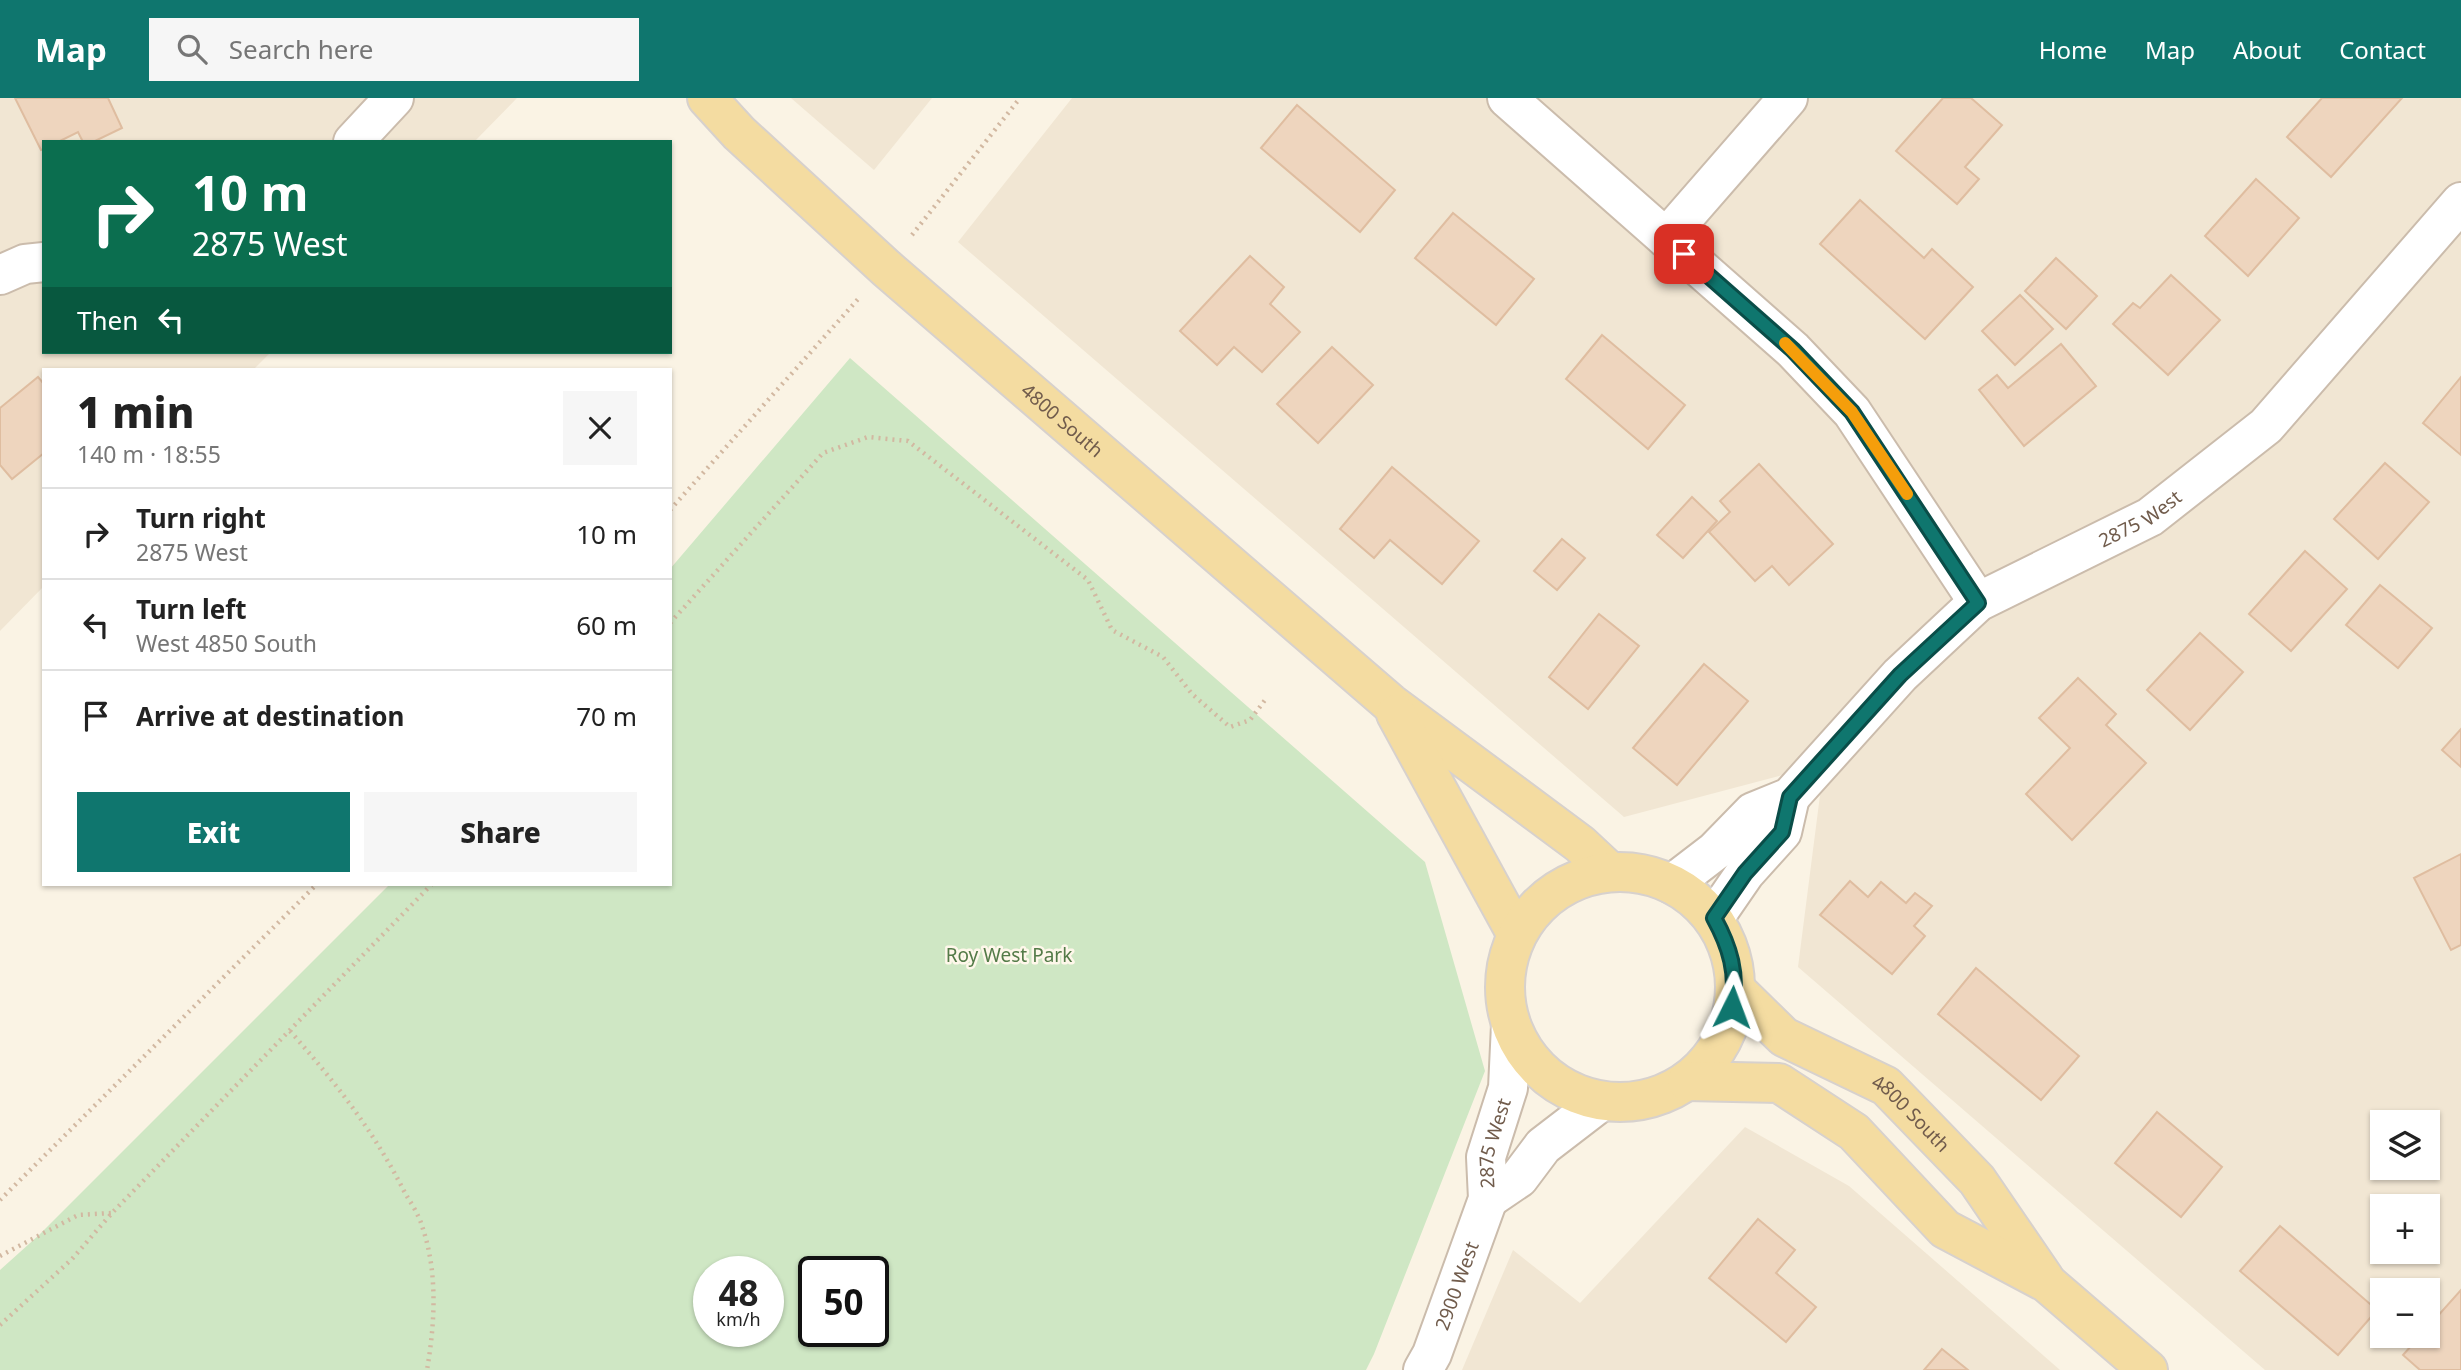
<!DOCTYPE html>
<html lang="en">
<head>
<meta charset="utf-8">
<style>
	:root { --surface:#fff; --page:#f6f6f6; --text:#222; --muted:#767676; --line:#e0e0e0; --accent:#0f766e }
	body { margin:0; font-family:"Noto Sans",sans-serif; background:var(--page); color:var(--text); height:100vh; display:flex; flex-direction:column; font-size:26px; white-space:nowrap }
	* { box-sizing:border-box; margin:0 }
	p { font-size:23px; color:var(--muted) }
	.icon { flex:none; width:38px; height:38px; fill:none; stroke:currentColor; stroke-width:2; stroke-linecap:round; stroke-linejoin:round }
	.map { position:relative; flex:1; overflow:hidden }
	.side { position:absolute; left:42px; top:270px; width:630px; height:518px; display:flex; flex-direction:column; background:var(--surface); border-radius:0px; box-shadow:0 2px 5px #0004 }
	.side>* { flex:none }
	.guide { position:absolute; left:42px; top:42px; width:630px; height:214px; border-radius:0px; box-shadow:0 2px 5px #0004; background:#0b6e4f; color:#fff; overflow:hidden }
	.tools { position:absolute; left:2370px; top:1012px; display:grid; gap:14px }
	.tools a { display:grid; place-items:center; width:70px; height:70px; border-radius:0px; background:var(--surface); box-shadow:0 2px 5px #0004; font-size:35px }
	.speed { position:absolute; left:693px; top:1158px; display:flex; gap:14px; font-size:35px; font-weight:700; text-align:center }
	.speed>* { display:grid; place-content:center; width:91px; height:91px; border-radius:50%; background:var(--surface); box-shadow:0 2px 5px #0004; line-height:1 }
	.speed small { font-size:18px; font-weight:400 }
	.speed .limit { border:4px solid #111; border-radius:10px; background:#fff; color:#111 }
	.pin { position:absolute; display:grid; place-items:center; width:60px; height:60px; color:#fff; margin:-30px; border-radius:14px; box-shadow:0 4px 10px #0006 }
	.me { position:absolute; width:77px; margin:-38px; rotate:3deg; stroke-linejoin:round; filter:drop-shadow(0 0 5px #0008) }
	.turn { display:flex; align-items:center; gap:24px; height:147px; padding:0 35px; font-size:32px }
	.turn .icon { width:91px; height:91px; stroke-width:2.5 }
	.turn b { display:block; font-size:49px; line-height:60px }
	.then { display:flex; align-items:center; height:66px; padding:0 35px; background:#0003; gap:14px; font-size:26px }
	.round { display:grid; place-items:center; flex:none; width:74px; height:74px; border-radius:0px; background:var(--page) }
	.overview { display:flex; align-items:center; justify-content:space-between; height:119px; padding:0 35px }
	h1 { font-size:42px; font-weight:800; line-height:52px }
	.primary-button { display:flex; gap:14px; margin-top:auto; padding:14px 35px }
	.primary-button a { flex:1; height:80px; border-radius:0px; background:var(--accent); color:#fff; font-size:28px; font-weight:800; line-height:80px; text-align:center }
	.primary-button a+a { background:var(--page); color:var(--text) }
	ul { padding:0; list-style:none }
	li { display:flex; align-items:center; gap:21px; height:91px; padding:0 35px; border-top:2px solid var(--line) }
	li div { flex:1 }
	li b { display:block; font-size:26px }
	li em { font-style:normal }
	header { display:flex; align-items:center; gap:42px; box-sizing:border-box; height:98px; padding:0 35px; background:var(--accent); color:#fff }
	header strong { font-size:33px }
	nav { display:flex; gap:38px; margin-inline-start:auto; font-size:24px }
	.search { width:490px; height:63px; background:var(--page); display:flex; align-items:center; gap:18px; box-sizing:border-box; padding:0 24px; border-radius:0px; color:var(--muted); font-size:26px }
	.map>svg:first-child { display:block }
</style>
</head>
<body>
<header>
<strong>Map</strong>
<div class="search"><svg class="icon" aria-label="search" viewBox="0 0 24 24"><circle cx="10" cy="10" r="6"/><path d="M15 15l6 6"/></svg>Search here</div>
<nav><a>Home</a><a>Map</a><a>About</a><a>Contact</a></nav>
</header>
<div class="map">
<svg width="2461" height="1272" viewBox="0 0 2461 1272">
	<rect width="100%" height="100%" fill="#faf3e4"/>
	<g fill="#f1e6d3" fill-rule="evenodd">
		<polygon points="0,0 517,0 474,44 44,44 44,254 271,254 254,271 44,271 44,488 0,533"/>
		<polygon points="791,0 932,0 874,72"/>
		<path d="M1072,0H2461V1272H2265L1798,869L1824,666L1624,719L958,144ZM2382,1024H2427V1069H2382ZM2382,1108H2427V1153H2382ZM2382,1192H2427V1237H2382Z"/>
		<polygon points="1745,1029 1849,1088 2060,1272 1462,1272 1513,1152 1580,1205"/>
	</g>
	<path fill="#cfe7c4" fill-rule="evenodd" d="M850,260L1425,764L1485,973L1374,1256L1366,1272H0V1172L39,1137L390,786H670V471ZM709,1174H768V1234H709ZM814,1174H873V1234H814Z"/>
	<g fill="#eed5be" stroke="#dfbda0" stroke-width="2">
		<polygon points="15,0 108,0 122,30 93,44 83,44 78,34 58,44 44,44 44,51 41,52"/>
		<polygon points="1943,0 1971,0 2002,27 1965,69 1979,81 1957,106 1896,53"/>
		<polygon points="2322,0 2402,0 2331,79 2287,39"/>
		<polygon points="1297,7 1395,92 1360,134 1261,50"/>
		<polygon points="2256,81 2299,120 2248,178 2205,138"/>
		<polygon points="1860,102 1924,160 1932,151 1973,189 1925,241 1820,146"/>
		<polygon points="1453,115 1534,181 1496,227 1415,160"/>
		<polygon points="1250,158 1284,189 1270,206 1300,234 1262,274 1234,249 1217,267 1180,233"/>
		<polygon points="2056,160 2097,198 2066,231 2025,193"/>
		<polygon points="2171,177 2220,222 2168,277 2113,226 2133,205 2140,210"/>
		<polygon points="2020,197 2053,231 2015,267 1982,233"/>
		<polygon points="1602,237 1685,307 1648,351 1566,281"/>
		<polygon points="2061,246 2096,288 2024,348 1979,292 1997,277 2008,290"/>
		<polygon points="1332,249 1373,287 1318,345 1277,306"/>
		<polygon points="38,279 44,286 44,355 12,381 0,367 0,310"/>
		<polygon points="2461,279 2461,357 2423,325"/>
		<polygon points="2385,365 2429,404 2378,461 2334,421"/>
		<polygon points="1759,366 1833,446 1789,487 1772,468 1755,483 1709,434 1730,414 1720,403"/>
		<polygon points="1392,369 1479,443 1442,486 1390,442 1374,460 1340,431"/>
		<polygon points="1692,399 1717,423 1683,460 1657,437"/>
		<polygon points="1562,441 1585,460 1557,492 1534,473"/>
		<polygon points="2305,453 2347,491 2291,553 2249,516"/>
		<polygon points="2380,487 2432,530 2398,570 2346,527"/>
		<polygon points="1599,516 1639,548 1588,611 1549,579"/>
		<polygon points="2200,535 2243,574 2190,632 2147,592"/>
		<polygon points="1704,566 1748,603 1677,687 1633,650"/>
		<polygon points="2078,580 2116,616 2106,627 2146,665 2072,742 2026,696 2070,650 2039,620"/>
		<polygon points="2461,631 2461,669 2442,652"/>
		<polygon points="2461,756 2461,847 2451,852 2414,780"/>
		<polygon points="1850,783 1868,799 1881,784 1906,805 1915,795 1932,808 1914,828 1925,838 1892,876 1820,817"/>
		<polygon points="1976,870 2079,958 2041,1002 1938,916"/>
		<polygon points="2157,1014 2222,1069 2181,1119 2115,1065"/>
		<polygon points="1758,1121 1795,1152 1776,1175 1816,1209 1786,1244 1709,1180"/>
		<polygon points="2280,1128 2377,1212 2338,1257 2240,1173"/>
		<polygon points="2461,1192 2461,1272 2420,1272 2403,1257 2421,1237 2427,1237 2427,1230"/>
		<polygon points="1942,1251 1968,1272 1924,1272"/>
	</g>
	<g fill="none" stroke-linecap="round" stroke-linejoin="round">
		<defs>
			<g id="minor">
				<polyline points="1507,0 1793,252 1852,314 1978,504"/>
				<polyline points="353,44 394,0"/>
				<polyline points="1666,140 1788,0"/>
				<polyline points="0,177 25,166 44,164"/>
				<path id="s1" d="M1672,786L1715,753L1753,714L1790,699L1900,577L1978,504L2150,419L2266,328L2461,104"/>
				<polyline points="1714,820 1745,775 1782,734 1790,699"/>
				<polyline points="1488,1101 1519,1080 1543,1048 1599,1005"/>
				<path id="s2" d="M1423,1272L1432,1256L1488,1101L1486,1059L1508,990L1511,927"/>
			</g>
			<g id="major">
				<path id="s3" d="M707,0L739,35L886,170L1390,605L1580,746L1610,774"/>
				<polyline points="1396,616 1517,837"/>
				<circle cx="1620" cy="889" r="115"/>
				<path id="s4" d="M1736,892L1784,939L1886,988L1977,1082L2044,1180"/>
				<polyline points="1687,983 1779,985 1854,1034 1945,1131 2047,1185 2148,1272"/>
			</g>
		</defs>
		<use href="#minor" stroke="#cbbcac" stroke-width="42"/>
		<use href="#major" stroke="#d7d1cd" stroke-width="42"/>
		<g stroke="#d2b8a1" stroke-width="4.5" stroke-dasharray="2 5" stroke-linecap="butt">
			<polyline points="912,137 1020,0"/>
			<polyline points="670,412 859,200"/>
			<polyline points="670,525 823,355 868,339 908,343 1088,482 1112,532 1163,559 1192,596 1230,629 1250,622 1265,602"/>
			<path d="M290,933C335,984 374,1033 405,1095C411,1105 419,1117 422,1128C438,1174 435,1225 427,1272"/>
			<polyline points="0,1102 317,786"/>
			<polyline points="0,1158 78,1117 111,1115"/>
			<polyline points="0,1227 72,1161 112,1115 432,786"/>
		</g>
		<use href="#minor" stroke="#fff" stroke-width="38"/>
		<use href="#major" stroke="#f4dca1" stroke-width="38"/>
	</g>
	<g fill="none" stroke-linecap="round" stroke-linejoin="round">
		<defs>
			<path id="route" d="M1684,156L1793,252L1852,314L1978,505L1900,577L1790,699L1782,734L1745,775L1714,820C1730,849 1738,876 1732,909"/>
		</defs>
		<use href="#route" stroke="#0a4d48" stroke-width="18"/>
		<use href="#route" stroke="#0f766e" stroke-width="12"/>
		<polyline stroke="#f59e0b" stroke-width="12" points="1785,245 1852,314 1907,396"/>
	</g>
	<g text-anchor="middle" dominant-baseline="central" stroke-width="5" stroke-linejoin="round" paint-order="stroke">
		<g font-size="19" fill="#715c4c" stroke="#fef7ea">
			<text stroke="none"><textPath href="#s3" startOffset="480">4800 South</textPath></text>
			<text stroke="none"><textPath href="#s1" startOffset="602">2875 West</textPath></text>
			<text stroke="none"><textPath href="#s4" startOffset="217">4800 South</textPath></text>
			<text stroke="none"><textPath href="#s2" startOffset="240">2875 West</textPath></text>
			<text stroke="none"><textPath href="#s2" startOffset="91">2900 West</textPath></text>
		</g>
		<g font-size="19" fill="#547b48" stroke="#fef7ea">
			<text x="1009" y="857">Roy West Park</text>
		</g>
	</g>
</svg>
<div class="tools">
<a><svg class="icon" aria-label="layers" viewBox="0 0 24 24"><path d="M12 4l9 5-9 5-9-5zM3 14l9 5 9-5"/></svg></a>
<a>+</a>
<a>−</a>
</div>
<div class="speed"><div>48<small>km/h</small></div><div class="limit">50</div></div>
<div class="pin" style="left:1684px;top:156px;background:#d93025"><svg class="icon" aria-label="arrive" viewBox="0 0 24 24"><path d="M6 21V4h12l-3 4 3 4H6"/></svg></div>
<svg class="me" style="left:1732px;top:909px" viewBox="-20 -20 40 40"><path d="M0-17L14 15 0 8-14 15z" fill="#0f766e" stroke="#fff" stroke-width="4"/></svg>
<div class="guide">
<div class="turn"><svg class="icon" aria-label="right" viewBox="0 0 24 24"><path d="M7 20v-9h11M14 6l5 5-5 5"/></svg><div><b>10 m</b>2875 West</div></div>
<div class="then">Then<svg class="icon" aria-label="left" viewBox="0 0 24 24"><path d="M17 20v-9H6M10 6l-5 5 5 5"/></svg></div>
</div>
<section class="side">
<div class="overview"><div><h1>1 min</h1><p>140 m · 18:55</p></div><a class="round"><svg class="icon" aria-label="close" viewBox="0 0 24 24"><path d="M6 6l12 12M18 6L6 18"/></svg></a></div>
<ul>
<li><svg class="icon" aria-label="right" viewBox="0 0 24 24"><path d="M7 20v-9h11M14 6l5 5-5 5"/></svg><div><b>Turn right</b><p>2875 West</p></div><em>10 m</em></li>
<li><svg class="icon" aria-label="left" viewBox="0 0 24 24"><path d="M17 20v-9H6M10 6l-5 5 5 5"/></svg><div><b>Turn left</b><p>West 4850 South</p></div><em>60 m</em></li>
<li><svg class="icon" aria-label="arrive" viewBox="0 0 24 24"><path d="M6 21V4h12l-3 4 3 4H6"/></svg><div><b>Arrive at destination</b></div><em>70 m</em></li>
</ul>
<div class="primary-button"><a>Exit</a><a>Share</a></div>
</section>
</div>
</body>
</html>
